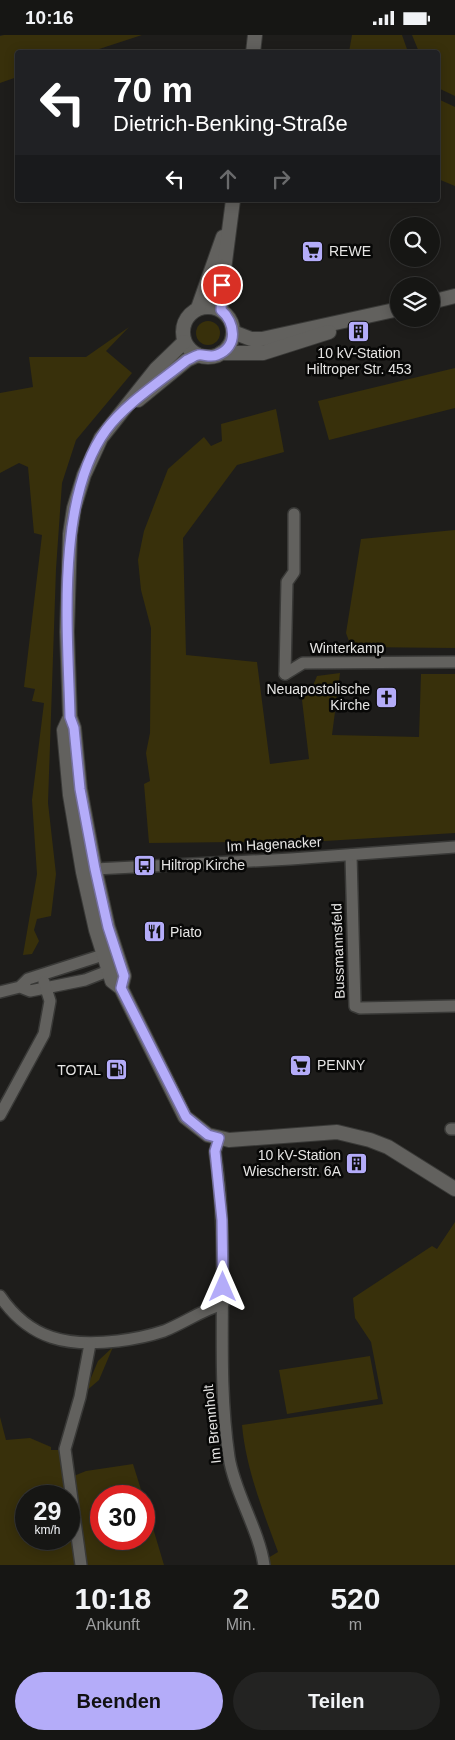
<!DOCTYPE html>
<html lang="de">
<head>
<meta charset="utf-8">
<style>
	:root { --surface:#161614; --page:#232322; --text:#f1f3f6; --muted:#9e9fa0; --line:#353534; --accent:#b4acf9 }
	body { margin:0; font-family:Helvetica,sans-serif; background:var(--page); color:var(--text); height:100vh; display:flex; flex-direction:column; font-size:19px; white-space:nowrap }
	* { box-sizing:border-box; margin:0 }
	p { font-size:16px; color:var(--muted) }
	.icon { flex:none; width:28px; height:28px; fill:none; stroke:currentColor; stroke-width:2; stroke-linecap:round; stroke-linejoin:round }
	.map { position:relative; height:1530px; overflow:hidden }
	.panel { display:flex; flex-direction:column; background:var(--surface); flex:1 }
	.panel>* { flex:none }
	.banner { position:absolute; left:15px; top:15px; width:425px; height:152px; border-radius:5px; box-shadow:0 2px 12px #0003,0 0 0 1px var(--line); background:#202124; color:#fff; overflow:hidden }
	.fabs { position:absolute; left:390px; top:182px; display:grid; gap:10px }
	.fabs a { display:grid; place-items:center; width:50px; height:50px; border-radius:50%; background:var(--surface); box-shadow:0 2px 12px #0003,0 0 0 1px var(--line); font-size:25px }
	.speed { position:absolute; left:15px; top:1450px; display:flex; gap:10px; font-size:25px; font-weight:700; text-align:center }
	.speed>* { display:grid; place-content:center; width:65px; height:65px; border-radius:50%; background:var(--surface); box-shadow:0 2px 12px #0003,0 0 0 1px var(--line); line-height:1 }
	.speed small { font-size:12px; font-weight:400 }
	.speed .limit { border:8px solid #d22; background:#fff; color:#111 }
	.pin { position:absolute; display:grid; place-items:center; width:42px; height:42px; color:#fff; margin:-21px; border:2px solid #fff; border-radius:50%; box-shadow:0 1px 5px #0007 }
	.me { position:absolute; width:55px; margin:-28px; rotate:0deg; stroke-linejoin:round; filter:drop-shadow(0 0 4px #0008) }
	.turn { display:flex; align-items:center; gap:18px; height:105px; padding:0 15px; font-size:22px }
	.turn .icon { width:65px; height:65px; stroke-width:2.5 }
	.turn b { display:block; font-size:35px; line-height:42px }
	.lanes { display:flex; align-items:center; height:48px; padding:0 15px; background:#0003; justify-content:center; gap:25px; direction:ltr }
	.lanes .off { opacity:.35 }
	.eta { display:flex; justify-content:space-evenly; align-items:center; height:85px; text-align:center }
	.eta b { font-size:30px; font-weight:800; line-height:35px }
	.action { display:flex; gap:10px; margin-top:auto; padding:10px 15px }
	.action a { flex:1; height:58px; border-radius:30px; background:var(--accent); color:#111; font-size:20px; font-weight:800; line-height:58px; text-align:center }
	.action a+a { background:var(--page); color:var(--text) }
	.status { display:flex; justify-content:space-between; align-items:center; height:35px; padding:0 25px; background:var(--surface); direction:ltr }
	.status svg { height:14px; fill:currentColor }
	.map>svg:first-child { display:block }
</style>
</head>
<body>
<div class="status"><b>10:16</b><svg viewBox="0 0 49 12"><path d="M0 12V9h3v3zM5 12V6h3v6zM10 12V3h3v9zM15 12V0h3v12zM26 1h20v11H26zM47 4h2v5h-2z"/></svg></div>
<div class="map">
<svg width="455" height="1530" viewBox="0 0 455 1530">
	<rect width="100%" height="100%" fill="#1e1d1b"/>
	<g fill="#38300b" fill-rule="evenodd">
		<polygon points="4,0 142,0 90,17 18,18 17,42 0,48 0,1"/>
		<polygon points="352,0 402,0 408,17 349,17"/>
		<polygon points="412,0 455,0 455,61 438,53 438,18 419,17"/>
		<polygon points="438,64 455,72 455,151 438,144"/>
		<circle cx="208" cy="298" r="12"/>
		<polygon points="129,292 106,316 132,338 76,405 62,448 56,534 48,768 56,839 51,881 37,884 34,895 39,906 32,919 23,920 37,839 32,765 44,668 32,666 35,654 24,652 42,500 34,498 28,432 19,428 0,438 0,358 33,352 29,322 86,322"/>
		<polygon points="455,333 455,373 329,405 318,366"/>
		<polygon points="276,374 284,417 237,430 183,503 186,620 257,627 270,729 309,724 302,665 312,653 317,641 340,638 332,700 419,702 421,639 455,639 455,798 325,806 149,808 144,749 150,746 146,718 150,698 151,593 141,555 138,525 144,496 168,434 204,402 211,411 222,406 221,389"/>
		<polygon points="455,495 455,613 356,612 349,606 346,598 361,504"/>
		<path d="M455,1187V1530H270L268,1523L278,1517C263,1476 246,1434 242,1390L383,1369L371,1307L355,1283L353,1263L432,1211L437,1214Z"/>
		<polygon points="113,1312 99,1345 85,1357 98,1326"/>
		<polygon points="370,1321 378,1364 287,1379 279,1335"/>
		<path d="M0,1382L6,1405L30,1403L51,1412V1415H59L64,1445L86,1436L133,1429L143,1461H101V1504H144V1463L164,1530H0ZM26,1461H69V1504H26Z"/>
	</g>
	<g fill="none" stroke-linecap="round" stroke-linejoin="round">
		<defs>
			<g id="minor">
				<polyline points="285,639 303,628 455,627"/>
				<polyline points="285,639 287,547 294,537 294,479"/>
				<polyline points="351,820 355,971 360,973 455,971"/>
				<polyline points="95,834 291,824 455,812"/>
				<polyline points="0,957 20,952 28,944 103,920 118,923 108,936 85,945 30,956 20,952"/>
				<polyline points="0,1080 44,999 50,966 44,947"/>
				<polyline points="451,1094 455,1094"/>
				<path d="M219,1103L215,1117C231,1218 214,1321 229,1422C234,1456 259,1495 264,1530"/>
				<path d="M0,1261C30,1305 68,1312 118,1306C134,1304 149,1301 164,1296C184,1288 202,1275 223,1269"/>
				<polyline points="81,1530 65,1414 80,1362 90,1309"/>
			</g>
			<g id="tertiary">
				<polyline points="431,267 455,261"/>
				<polyline points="233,297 251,304 262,304 399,274"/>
				<polyline points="221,318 263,318 329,297"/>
			</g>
			<g id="secondary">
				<polyline points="253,18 255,0"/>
				<circle cx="208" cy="297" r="25"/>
				<polyline points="198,273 223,202"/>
				<polyline points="221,275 222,250 233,165"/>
				<polyline points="184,307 156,334 101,403 84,440 74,473 70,499 67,597 70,682 64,695 70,760 83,837 96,895 112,946 121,953 185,1082 208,1100 229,1105 337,1097 370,1105 388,1112 455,1154"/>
				<polyline points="138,365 187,325 198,320"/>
				<polyline points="70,682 74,693 80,754 95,834 108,892 124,941 121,953"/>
			</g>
		</defs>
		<use href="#minor" stroke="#393937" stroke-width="14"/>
		<use href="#tertiary" stroke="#393937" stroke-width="16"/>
		<use href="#secondary" stroke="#393937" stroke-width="16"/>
		<use href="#minor" stroke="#62615e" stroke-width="11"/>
		<use href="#tertiary" stroke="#62615e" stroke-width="14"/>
		<use href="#secondary" stroke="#62615e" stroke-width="14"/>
	</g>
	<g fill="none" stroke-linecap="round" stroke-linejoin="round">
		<defs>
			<path id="route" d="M222,250L221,275C235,287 239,312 217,320C210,323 204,319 198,320C194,321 190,324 187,325C161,346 125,369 106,395C55,465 68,599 70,682L74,693L80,754L95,834L108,892L124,941L121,953L186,1082L208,1100L219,1103L215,1116L222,1185L223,1252"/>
		</defs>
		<use href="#route" stroke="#7570a2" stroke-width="12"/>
		<use href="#route" stroke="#b4acf9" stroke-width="9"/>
	</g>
	<defs>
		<symbol id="supermarket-square" viewBox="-11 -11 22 22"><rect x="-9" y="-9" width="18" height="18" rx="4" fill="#b4acf9" stroke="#080807"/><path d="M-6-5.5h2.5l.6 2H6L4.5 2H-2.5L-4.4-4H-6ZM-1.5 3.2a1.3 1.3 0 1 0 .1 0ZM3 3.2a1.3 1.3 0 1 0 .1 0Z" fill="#111"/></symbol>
		<symbol id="building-square" viewBox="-11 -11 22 22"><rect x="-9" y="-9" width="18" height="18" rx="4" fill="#b4acf9" stroke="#080807"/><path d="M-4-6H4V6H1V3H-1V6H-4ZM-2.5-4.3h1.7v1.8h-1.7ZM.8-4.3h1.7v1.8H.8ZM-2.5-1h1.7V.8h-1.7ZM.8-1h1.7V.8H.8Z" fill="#111"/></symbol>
		<symbol id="church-square" viewBox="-11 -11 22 22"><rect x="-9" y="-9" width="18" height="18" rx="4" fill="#b4acf9" stroke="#080807"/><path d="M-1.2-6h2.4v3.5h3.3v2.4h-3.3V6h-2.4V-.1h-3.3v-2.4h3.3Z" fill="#111"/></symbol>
		<symbol id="bus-square" viewBox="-11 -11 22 22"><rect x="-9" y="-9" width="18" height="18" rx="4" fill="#b4acf9" stroke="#080807"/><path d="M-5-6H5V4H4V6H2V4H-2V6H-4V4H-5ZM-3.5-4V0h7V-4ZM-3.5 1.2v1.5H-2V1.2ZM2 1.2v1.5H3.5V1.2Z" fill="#111"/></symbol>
		<symbol id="restaurant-square" viewBox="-11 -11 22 22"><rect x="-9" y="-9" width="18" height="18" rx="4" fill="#b4acf9" stroke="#080807"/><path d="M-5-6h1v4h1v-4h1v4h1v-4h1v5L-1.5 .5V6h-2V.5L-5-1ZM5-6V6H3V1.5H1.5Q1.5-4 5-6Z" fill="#111"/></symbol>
		<symbol id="fuel-square" viewBox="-11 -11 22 22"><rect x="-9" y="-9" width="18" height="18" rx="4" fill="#b4acf9" stroke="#080807"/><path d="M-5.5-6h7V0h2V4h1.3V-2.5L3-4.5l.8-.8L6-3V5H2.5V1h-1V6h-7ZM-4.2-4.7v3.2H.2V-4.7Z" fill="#111"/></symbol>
	</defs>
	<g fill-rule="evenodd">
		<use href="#supermarket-square" x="300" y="204" width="25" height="25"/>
		<use href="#building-square" x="346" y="284" width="25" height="25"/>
		<use href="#church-square" x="374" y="650" width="25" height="25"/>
		<use href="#bus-square" x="132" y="818" width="25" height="25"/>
		<use href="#restaurant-square" x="142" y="884" width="25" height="25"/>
		<use href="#supermarket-square" x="288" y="1018" width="25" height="25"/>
		<use href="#fuel-square" x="104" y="1022" width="25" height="25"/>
		<use href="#building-square" x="344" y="1116" width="25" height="25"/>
	</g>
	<g text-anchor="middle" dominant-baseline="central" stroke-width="5" stroke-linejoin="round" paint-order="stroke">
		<g font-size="14" fill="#e6e5e4" stroke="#080807" text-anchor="start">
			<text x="329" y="216">REWE</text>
			<text x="359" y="318" text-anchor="middle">10 kV-Station<tspan x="359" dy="16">Hiltroper Str. 453</tspan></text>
			<text x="370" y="654" text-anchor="end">Neuapostolische<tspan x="370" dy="16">Kirche</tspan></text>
			<text x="161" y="830">Hiltrop Kirche</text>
			<text x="170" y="897">Piato</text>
			<text x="317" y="1030">PENNY</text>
			<text x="101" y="1035" text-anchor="end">TOTAL</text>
			<text x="341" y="1120" text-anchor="end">10 kV-Station<tspan x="341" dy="16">Wiescherstr. 6A</tspan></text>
		</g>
		<g font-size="14" fill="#e6e5e4" stroke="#080807">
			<text x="347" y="613">Winterkamp</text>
			<text transform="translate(274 809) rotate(-3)">Im Hagenacker</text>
			<text transform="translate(338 916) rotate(-92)">Bussmannsfeld</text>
			<text transform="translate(212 1389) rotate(-96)">Im Brennholt</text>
		</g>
	</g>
</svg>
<div class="fabs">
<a><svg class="icon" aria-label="search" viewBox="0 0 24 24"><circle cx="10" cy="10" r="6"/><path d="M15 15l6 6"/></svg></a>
<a><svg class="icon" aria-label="layers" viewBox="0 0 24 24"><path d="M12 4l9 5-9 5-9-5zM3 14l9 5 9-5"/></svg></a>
</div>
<div class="speed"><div>29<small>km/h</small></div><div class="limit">30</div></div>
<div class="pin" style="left:222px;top:250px;background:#d93025"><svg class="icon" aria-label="arrive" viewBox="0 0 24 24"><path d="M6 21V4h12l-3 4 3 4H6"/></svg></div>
<svg class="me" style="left:223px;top:1252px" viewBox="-20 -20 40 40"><path d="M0-17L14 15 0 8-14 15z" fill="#b4acf9" stroke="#fff" stroke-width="4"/></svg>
<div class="banner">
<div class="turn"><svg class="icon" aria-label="left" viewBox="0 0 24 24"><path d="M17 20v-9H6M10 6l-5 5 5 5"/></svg><div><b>70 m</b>Dietrich-Benking-Straße</div></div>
<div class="lanes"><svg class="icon" aria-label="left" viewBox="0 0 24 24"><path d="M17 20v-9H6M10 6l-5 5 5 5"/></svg><svg class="icon off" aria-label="ahead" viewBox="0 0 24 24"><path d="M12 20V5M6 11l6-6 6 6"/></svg><svg class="icon off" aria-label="right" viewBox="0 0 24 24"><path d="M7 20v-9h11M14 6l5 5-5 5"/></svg></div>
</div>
</div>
<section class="panel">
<div class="eta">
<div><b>10:18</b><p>Ankunft</p></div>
<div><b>2</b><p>Min.</p></div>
<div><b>520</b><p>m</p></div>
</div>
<div class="action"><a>Beenden</a><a>Teilen</a></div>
</section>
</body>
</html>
